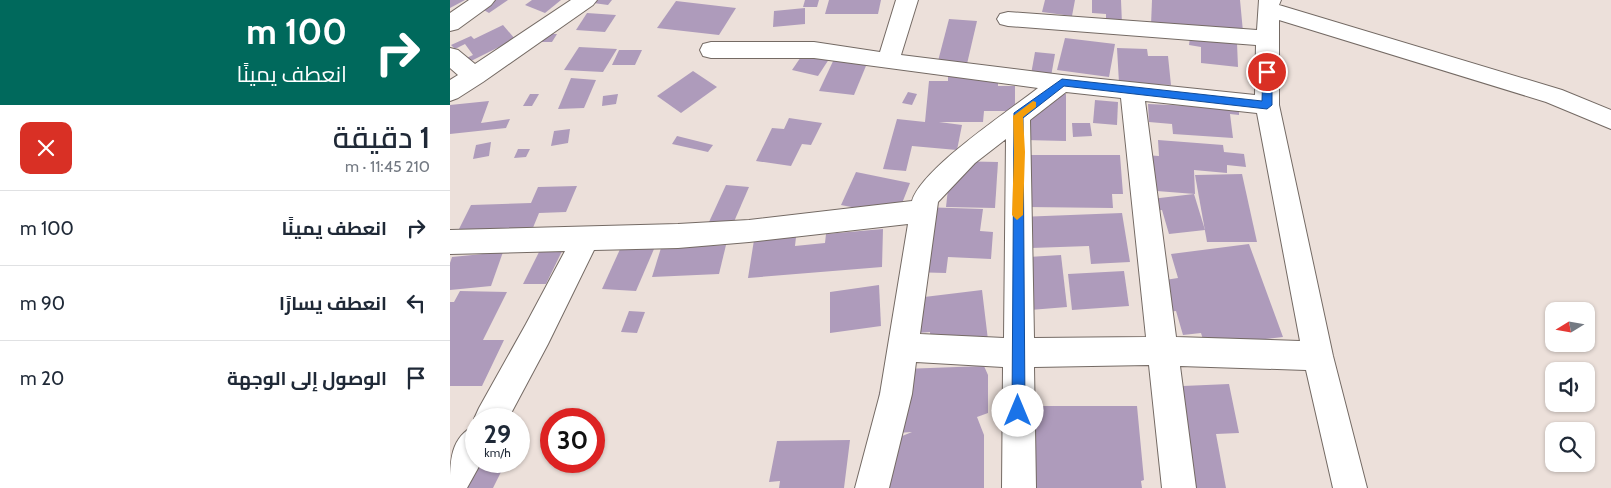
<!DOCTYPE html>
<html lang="ar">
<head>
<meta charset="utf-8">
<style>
	:root { --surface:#fff; --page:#f2f2f3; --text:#1f2937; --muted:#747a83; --line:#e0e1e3 }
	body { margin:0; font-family:Cabin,Cairo,sans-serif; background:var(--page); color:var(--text); direction:rtl; height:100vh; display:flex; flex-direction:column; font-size:19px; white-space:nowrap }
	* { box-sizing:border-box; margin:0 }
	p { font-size:16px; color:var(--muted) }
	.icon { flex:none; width:28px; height:28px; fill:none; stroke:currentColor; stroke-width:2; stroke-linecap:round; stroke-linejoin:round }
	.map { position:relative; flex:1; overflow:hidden; direction:ltr }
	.drawer { display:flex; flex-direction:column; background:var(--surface); width:450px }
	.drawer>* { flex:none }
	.banner { background:#00695c; color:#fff; overflow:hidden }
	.needle { width:32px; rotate:259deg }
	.fabs { position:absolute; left:1095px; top:302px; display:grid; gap:10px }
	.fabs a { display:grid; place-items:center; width:50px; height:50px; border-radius:10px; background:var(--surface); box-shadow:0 1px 4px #0004; font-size:25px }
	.speed { position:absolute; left:15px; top:408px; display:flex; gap:10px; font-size:25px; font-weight:700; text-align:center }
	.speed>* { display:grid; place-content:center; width:65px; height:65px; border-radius:50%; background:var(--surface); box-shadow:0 1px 4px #0004; line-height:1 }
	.speed small { font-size:12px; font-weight:400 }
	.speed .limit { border:8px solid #d22; background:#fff; color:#111 }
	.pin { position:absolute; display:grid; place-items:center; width:42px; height:42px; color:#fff; margin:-21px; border:2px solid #fff; border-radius:50%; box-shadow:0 1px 5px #0007 }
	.me { position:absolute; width:55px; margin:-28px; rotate:0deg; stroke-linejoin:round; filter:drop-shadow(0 0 4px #0008) }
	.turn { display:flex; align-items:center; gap:18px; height:105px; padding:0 20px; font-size:22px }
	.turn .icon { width:65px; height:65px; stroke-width:2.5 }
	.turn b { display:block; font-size:35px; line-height:42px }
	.round { display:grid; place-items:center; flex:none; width:52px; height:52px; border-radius:10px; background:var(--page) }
	.summary { display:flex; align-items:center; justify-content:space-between; height:85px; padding:0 20px }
	h1 { font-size:30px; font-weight:600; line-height:38px }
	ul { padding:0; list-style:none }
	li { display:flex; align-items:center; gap:15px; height:75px; padding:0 20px; border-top:1px solid var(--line) }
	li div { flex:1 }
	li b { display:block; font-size:19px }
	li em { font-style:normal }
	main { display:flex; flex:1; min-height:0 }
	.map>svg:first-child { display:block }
</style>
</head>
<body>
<main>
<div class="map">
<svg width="1161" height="488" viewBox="0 0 1161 488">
	<rect width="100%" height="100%" fill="#ece0da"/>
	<g fill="#ae9bbb">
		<polygon points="0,0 15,0 0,8"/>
		<polygon points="32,0 58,0 39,13 25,5"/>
		<polygon points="82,0 111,0 95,13 75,5"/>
		<polygon points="138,0 162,0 158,5 136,2"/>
		<polygon points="355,0 369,0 367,7 353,7"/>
		<polygon points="379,0 431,0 428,14 375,14"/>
		<polygon points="595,0 625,0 622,16 592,12"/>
		<polygon points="642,0 671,0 672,24 656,24 656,14 642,13"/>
		<polygon points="702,0 790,0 793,32 701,25"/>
		<polygon points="226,1 286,8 269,35 207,28"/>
		<polygon points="355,8 355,24 323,27 324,11"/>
		<polygon points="137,13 166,15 155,32 126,30"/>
		<polygon points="499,19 527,21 517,64 488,61"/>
		<polygon points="53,25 65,39 15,64 12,60 23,55 15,44 5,49 1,45 21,36 24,39"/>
		<polygon points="85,34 107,34 102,42 80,42"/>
		<polygon points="740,37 787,43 788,67 751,63 751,47 739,45"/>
		<polygon points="615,38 665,44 659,77 607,70"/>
		<polygon points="129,47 167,49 153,72 114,70"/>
		<polygon points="357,48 383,53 368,76 342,70"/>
		<polygon points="667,48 697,49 698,56 718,56 721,85 669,83"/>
		<polygon points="169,50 192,50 185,65 162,65"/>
		<polygon points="585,52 605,54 600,82 580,80"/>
		<polygon points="385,57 418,61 404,95 369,91"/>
		<polygon points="243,71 267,87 231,113 207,96"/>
		<polygon points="498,75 548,75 548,86 565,86 565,111 534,111 533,122 489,122 512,125 507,150 462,146 456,171 433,169 447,119 475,122 479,81 498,81"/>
		<polygon points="121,78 146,80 134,108 108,109"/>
		<polygon points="458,92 467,94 462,105 452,103"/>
		<polygon points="80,94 89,94 82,106 73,106"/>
		<polygon points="168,94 166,104 152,106 153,96"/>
		<polygon points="602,94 616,94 616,141 575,140 576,113"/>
		<polygon points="645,100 668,102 667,125 643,123"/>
		<polygon points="39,101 31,123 60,119 56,128 0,134 0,105"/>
		<polygon points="698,104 789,108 789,115 780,114 783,138 723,134 722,124 699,122"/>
		<polygon points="339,118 372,123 361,145 352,144 341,166 306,161 322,128 334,129"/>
		<polygon points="622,123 640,123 642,136 623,137"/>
		<polygon points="120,129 118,143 101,146 104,131"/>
		<polygon points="227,136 263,145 258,152 222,144"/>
		<polygon points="708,140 773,145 774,152 794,154 796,167 777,165 777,173 744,170 745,194 694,190 693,155 709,156"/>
		<polygon points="41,142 39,156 23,159 26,145"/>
		<polygon points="68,149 80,149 76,157 64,158"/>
		<polygon points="572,155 670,155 673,194 662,194 663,208 578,207"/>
		<polygon points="501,161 548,162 545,208 496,207"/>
		<polygon points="406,172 460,183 447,216 391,205"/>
		<polygon points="792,174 807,242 757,242 745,175"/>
		<polygon points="276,185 299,187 283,224 259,222"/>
		<polygon points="127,186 116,212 89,213 80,235 5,237 21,205 81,203 88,187"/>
		<polygon points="744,194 755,230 719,234 712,210 705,211 701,199"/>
		<polygon points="470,207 533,209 530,231 543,232 541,259 498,257 496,273 459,272"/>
		<polygon points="672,213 680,262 641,264 639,246 581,248 569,217"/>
		<polygon points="433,229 432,267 298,278 304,240 346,237 345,246 375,243 376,234"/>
		<polygon points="799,244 833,337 755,346 751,333 733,335 726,311 711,313 702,282 728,278 721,254"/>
		<polygon points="276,245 269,274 202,277 211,248"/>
		<polygon points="92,246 114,247 96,284 73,284"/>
		<polygon points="171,247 204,249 186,291 152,289"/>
		<polygon points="53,252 41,286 0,290 0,263 2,257"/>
		<polygon points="611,255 617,307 568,311 563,258"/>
		<polygon points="674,271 679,306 622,310 618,274"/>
		<polygon points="429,285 431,326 380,333 380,292"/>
		<polygon points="532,290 538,340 481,347 480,332 468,333 466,298"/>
		<polygon points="10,291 57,292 33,340 54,340 32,386 0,386 0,302 4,302"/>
		<polygon points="179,311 195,312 187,333 171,332"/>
		<polygon points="534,366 538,375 538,413 527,417 534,435 534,488 426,488 430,445 462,432 447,433 428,407 429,392 452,384 453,369"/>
		<polygon points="779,384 789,433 766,434 776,488 726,488 710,387"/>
		<polygon points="581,406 687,406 694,480 691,481 692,488 582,488"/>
		<polygon points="400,440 394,488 329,488 330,481 319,482 327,441"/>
		<polygon points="35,461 55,464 43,488 0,488 0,480 7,467"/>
	</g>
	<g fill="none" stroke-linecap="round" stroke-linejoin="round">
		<defs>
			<g id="minor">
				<polygon points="19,0 45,0 41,5 8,29 0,31 0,13"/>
				<polygon points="121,0 147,0 143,5 33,82 8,98 0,101 0,80 8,75 0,68 0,48 8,50 25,64"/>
				<path d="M446,0H468L451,55L612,75L805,95L806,45L558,26L550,24L547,19L550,14L558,12L807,30L809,0H831L829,5L1112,90L1161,110V129L1096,102L829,20V105L883,356L917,488H883L856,370L730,366L746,488H712L699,365L584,367L586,488H552L553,367L466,362L462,394L439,488H405L430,394L458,224L299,242L228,248L144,250L98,344L58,419H26V425L24,419L29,408L76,324L115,251L0,254V230L228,224L299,220L462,201C472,168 559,111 588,88L364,58H261L253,56L250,50L253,44L261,42H364L430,52ZM616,92L671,98L696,337L584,338L580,120ZM695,101L807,113L850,341L726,337ZM556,139L554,338L470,334L488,202L525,163Z"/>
				<path d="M26,425V461H32L17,488H0C0,461 0,437 26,425Z"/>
			</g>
		</defs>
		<use href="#minor" stroke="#746a64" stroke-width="2"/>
		<use href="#minor" fill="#fff" fill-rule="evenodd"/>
	</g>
	<polygon fill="#1a73e8" stroke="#114b97" points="817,68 822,72 822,105 817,109 614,86 573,118 575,411 573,415 568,417 564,415 562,411 564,113 612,79 812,101 813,72"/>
	<polygon fill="#f59e0b" points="583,101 586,102 586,107 573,117 575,152 573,215 567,220 562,215 564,152 563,116"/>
</svg>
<div class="fabs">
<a><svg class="needle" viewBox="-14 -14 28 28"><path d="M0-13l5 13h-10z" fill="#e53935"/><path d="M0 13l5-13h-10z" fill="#747a83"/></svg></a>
<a><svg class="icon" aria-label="sound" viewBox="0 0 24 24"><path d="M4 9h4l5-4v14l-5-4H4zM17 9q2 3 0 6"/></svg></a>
<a><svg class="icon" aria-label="search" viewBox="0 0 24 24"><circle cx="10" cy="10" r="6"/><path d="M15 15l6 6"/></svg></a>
</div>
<div class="speed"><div>29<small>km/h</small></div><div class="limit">30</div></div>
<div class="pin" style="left:817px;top:72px;background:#d93025"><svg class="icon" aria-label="arrive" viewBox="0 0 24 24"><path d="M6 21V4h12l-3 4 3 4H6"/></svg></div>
<svg class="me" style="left:568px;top:411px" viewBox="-20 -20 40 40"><circle r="19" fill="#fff"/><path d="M0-13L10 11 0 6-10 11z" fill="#1a73e8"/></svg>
</div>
<section class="drawer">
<div class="banner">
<div class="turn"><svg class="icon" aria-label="right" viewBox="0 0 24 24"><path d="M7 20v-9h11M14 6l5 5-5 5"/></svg><div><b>100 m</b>انعطف يمينًا</div></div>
</div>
<div class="summary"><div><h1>1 دقيقة</h1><p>210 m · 11:45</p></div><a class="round" style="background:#d93025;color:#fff"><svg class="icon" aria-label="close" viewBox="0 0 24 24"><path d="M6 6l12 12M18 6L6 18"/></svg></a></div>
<ul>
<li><svg class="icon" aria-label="right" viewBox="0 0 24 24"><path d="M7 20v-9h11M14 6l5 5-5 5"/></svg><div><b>انعطف يمينًا</b></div><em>100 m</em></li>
<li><svg class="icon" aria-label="left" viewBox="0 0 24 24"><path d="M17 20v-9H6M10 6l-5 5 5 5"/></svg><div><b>انعطف يسارًا</b></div><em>90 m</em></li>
<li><svg class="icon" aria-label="arrive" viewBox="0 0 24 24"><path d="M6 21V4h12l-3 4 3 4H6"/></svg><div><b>الوصول إلى الوجهة</b></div><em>20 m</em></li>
</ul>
</section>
</main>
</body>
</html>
